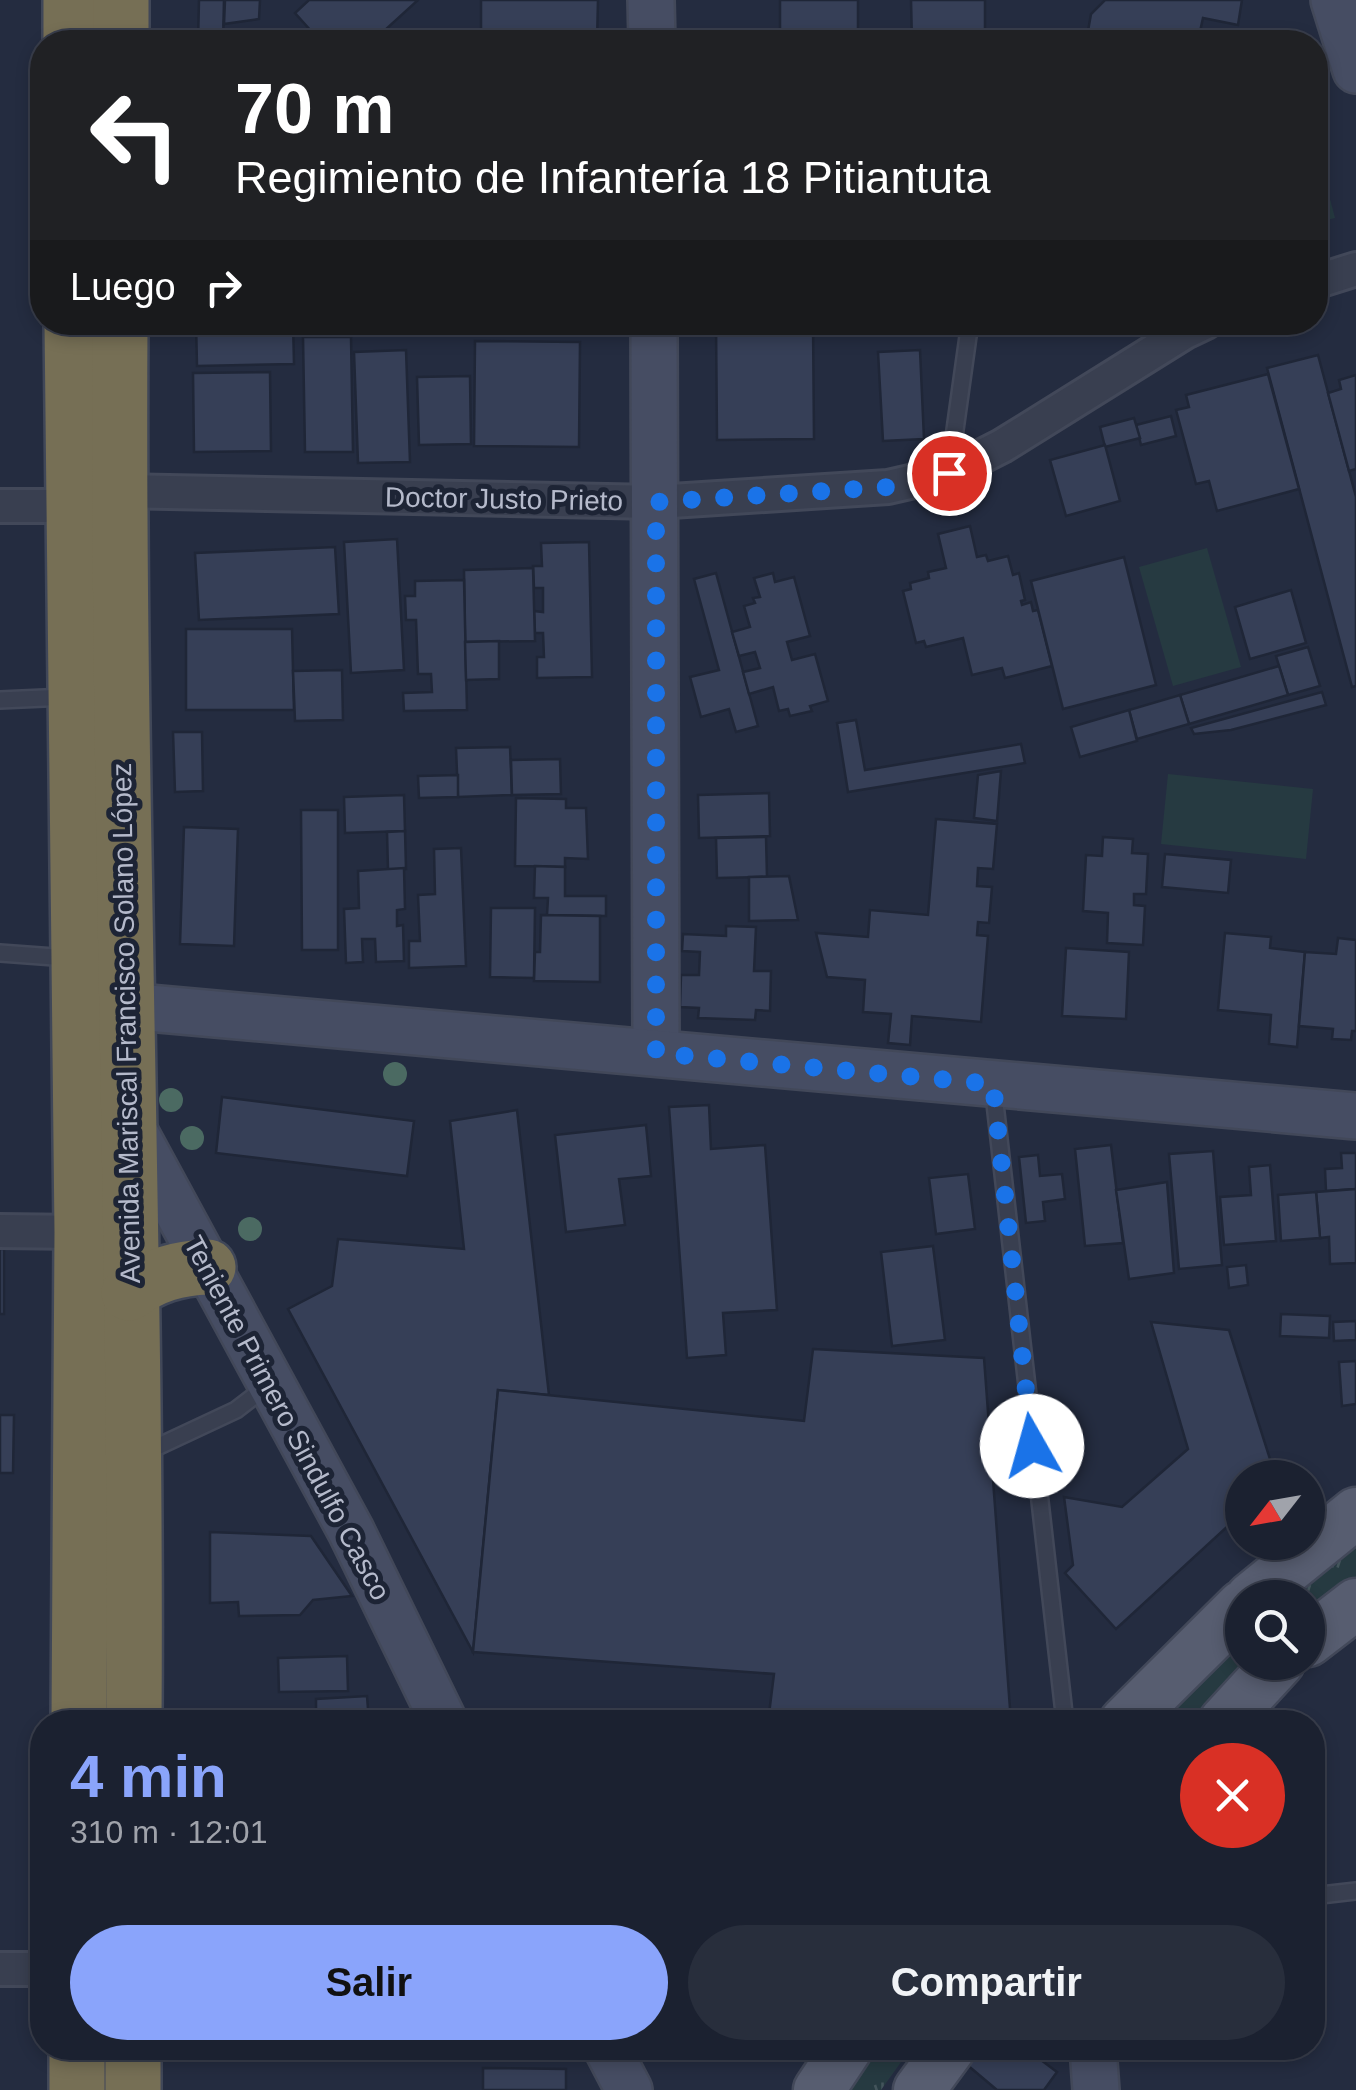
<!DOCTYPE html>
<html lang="es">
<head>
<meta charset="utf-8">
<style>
	:root { --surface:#1b2130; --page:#282e3c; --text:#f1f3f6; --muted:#a0a3ab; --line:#393e4c; --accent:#8aa4fb }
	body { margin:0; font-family:Arial,sans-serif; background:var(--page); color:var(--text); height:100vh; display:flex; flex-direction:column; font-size:38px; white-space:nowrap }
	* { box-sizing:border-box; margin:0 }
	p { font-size:32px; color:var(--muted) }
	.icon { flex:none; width:55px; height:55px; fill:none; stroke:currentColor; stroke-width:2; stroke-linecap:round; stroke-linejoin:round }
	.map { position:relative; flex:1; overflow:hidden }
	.drawer { position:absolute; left:30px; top:1710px; width:1295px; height:350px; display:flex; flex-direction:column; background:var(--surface); border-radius:40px; box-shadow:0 5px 15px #0003,0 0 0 2px var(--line) }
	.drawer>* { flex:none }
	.top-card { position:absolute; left:30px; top:30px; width:1298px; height:305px; border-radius:40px; box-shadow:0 5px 15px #0003,0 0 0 2px var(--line); background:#202124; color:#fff; overflow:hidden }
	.needle { width:65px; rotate:239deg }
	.tools { position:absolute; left:1225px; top:1460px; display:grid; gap:20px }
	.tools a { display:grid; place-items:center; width:100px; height:100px; border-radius:50%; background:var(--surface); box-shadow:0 5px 15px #0003,0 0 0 2px var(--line); font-size:50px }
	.pin { position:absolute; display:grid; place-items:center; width:85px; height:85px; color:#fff; margin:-42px; border:5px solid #fff; border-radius:50%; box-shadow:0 2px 10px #0007 }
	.me { position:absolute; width:110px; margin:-55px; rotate:353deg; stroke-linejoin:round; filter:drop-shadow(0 0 8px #0008) }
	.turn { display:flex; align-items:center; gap:35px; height:210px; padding:0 40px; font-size:45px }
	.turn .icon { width:130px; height:130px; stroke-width:2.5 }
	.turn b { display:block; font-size:70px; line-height:85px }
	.then { display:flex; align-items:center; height:95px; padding:0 40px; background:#0003; gap:20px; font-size:38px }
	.round { display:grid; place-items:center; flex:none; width:105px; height:105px; border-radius:52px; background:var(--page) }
	.head { display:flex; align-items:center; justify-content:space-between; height:170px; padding:0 40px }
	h1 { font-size:60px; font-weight:700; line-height:75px; color:var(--accent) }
	.button { display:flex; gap:20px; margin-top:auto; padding:20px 40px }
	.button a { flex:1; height:115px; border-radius:60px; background:var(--accent); color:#111; font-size:40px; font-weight:700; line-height:115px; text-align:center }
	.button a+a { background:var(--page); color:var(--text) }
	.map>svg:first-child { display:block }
</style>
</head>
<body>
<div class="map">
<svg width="1356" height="2090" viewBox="0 0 1356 2090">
	<defs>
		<pattern id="grass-tufts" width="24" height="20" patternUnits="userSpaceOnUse" patternTransform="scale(2.5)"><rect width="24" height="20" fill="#263a41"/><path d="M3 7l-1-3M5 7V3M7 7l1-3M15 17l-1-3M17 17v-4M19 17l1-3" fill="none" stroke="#43545b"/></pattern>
	</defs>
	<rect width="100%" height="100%" fill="#242c40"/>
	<g fill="url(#grass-tufts)">
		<polygon points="1356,1540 1356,1579 1308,1615 1308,1598 1281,1598"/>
		<polygon points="1242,1632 1242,1662 1255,1663 1192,1722 1148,1722"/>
		<polygon points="872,2048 911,2048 881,2090 842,2090"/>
	</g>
	<g fill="#263a41">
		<polygon points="1315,142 1335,218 1315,223"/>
		<polygon points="1207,548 1241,667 1173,686 1139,567"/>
		<polygon points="1168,774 1313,789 1306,859 1161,844"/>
	</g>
	<g fill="#363f57" stroke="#1f2637" stroke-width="2.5">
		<polygon points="199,0 224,0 223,42 198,42"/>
		<polygon points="225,0 260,0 259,19 224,24"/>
		<polygon points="309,0 418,0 372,42 349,42 339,31 327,42 321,42 295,13"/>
		<polygon points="481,0 598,0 597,42 481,42"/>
		<rect x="780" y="0" width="78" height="42"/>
		<polygon points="911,0 985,0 985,42 912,42"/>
		<polygon points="1105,0 1242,0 1238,25 1203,18 1199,36 1170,42 1086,42 1091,14"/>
		<polygon points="196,322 293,322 294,364 197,366"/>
		<polygon points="716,322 813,322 814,439 717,440"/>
		<polygon points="303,337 351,337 353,452 305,452"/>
		<polygon points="475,341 580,342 579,447 474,446"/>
		<polygon points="406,350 410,462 358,463 354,352"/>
		<polygon points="920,350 924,439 883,441 878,352"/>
		<polygon points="1318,355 1356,497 1356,686 1352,687 1267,368"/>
		<polygon points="270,372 271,451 194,452 193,373"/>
		<polygon points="1268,374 1299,489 1217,511 1209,481 1196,484 1176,410 1189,407 1186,395"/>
		<polygon points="1356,375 1356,469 1349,471 1328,393 1341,389 1339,380"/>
		<polygon points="470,376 471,444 419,445 417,377"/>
		<polygon points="1171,416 1176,436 1141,445 1136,425"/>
		<polygon points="1134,418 1140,438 1105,447 1100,427"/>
		<polygon points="1105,445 1120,501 1066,516 1050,460"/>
		<polygon points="970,526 977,557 986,555 988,561 1008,556 1013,575 1019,573 1025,600 1021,601 1022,605 1031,602 1033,611 1038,610 1052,666 1005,678 1002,668 972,675 963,638 926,647 924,641 916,643 903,591 911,589 910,583 929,578 928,572 946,568 938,534"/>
		<polygon points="397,539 404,670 351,673 344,542"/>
		<polygon points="589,542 592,677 537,678 537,657 544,657 543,633 535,633 534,611 543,612 543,588 534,588 533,566 542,566 541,543"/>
		<polygon points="335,547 339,614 199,620 195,553"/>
		<polygon points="1124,557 1156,685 1063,709 1031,581"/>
		<polygon points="533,568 535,641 465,642 464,570"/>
		<polygon points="716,573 758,726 736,732 729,709 701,717 690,677 719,670 694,579"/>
		<polygon points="773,573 775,582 794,577 810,636 787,642 792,660 815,654 828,701 810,706 812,711 790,716 788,709 779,711 773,687 749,694 743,672 760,668 755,652 739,656 732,632 750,627 744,606 755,603 753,598 760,597 754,578"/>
		<polygon points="464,580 467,710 404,711 403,693 432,692 431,674 418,674 416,620 406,620 405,596 415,596 415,581"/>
		<polygon points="1291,590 1306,643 1250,659 1235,607"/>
		<polygon points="186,629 292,629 294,710 186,710"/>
		<polygon points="499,641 499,679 466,680 465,642"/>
		<polygon points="1308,647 1320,686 1288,695 1276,656"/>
		<polygon points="1279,666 1288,695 1189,724 1180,695"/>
		<polygon points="342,670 343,720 295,721 293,671"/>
		<polygon points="1322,692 1326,705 1231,730 1194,734 1191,728"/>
		<polygon points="1180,695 1189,724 1137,739 1129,710"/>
		<polygon points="1129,710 1137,741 1080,757 1071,727"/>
		<polygon points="856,720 865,770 1021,744 1025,763 848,792 837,723"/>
		<polygon points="173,732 202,732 203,791 175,792"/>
		<polygon points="510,747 512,795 458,797 456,748"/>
		<polygon points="560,759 561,794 512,795 511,760"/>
		<polygon points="1001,771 997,821 974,818 978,775"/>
		<polygon points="458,775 458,797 419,798 418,776"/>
		<polygon points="769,793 770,836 699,838 698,795"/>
		<polygon points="404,795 405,831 345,833 344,797"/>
		<polygon points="516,798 566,799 566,808 586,808 588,859 565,858 565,867 515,866"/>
		<polygon points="301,810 338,810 338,950 302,950"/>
		<polygon points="936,819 997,824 993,869 978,868 977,886 992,887 989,923 978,922 977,935 988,936 981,1022 912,1016 910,1045 888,1043 891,1014 863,1012 865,980 827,977 816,933 868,937 870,910 928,915"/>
		<polygon points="184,827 238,829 234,946 180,944"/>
		<polygon points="405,831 406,869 388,870 387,832"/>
		<polygon points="766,837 767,877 717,878 716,838"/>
		<polygon points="1103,837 1133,839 1132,853 1148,854 1146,894 1134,894 1134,905 1145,906 1143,945 1107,943 1108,913 1083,911 1086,855 1102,856"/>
		<polygon points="461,848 466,966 409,968 409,941 420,941 418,895 435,894 434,849"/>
		<polygon points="1165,854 1231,860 1228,893 1162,887"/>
		<polygon points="535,866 565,867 565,896 606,896 606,916 547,915 548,898 534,898"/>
		<polygon points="404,868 405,909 397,910 397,926 403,925 404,961 376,962 375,939 362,939 363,962 346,963 344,909 359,908 358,871"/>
		<polygon points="789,876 798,920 749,921 749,877"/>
		<polygon points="491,908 535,908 534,978 490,977"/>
		<polygon points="541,915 600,916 600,982 534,981 535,952 540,952"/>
		<polygon points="726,926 756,927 754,971 771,971 770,1011 756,1010 755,1020 698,1018 699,1008 680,1007 681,975 699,975 700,952 682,951 683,934 726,936"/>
		<polygon points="1225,933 1271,937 1270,948 1305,952 1297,1047 1269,1044 1271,1015 1218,1010"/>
		<polygon points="1338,938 1356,940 1356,1031 1352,1031 1351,1040 1332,1039 1333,1029 1299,1026 1305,952 1336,954"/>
		<polygon points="1066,948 1129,952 1126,1019 1062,1016"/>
		<polygon points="222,1097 414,1121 407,1176 216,1153"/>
		<polygon points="709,1105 711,1149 765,1145 777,1310 723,1313 726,1355 687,1358 669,1107"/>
		<polygon points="517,1110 549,1395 498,1390 473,1652 288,1309 332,1286 338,1239 464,1249 450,1121"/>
		<polygon points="646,1125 651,1176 619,1179 625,1225 566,1232 555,1135"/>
		<polygon points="1111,1145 1123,1243 1085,1246 1075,1149"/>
		<polygon points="1213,1151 1222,1265 1179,1269 1169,1154"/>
		<polygon points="1341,1153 1356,1153 1356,1189 1326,1191 1325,1169 1342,1168"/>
		<polygon points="1038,1155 1040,1176 1062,1174 1065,1199 1043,1202 1045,1221 1026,1223 1019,1157"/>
		<polygon points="1270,1165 1276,1241 1224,1245 1220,1197 1251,1195 1249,1167"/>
		<polygon points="968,1174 975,1229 936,1234 929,1178"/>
		<polygon points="1167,1182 1174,1273 1129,1279 1116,1190"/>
		<polygon points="1356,1189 1356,1263 1330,1264 1329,1237 1320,1238 1316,1192"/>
		<polygon points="1316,1192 1320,1238 1281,1241 1278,1195"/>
		<polygon points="933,1246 945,1340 892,1346 881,1252"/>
		<rect x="0" y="1249" width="4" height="65"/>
		<polygon points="1246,1265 1248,1285 1229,1288 1227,1267"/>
		<polygon points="1281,1314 1330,1316 1329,1338 1280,1336"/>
		<polygon points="1356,1321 1356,1340 1334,1341 1333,1322"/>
		<polygon points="1151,1322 1229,1330 1276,1478 1242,1478 1242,1513 1116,1629 1065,1573 1073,1565 1064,1497 1122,1507 1188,1449"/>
		<polygon points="813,1349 984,1358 1011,1722 768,1722 774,1674 473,1652 498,1390 804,1421"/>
		<polygon points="1356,1361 1356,1404 1342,1406 1339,1362"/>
		<polygon points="0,1415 14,1415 13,1473 0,1473"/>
		<polygon points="210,1532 311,1536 352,1596 313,1600 300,1615 239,1616 238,1602 210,1603"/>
		<polygon points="347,1656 348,1691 279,1692 278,1658"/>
		<polygon points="367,1696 369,1722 316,1722 316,1699"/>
		<polygon points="966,2048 1025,2048 1057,2072 1044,2090 997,2090 959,2058"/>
		<polygon points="483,2068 566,2069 566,2090 483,2090"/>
	</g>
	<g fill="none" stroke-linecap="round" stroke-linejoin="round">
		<defs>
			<g id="lane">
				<polyline points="949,473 970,322"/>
				<polyline points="0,700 66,697"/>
				<polyline points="0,953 68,958"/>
				<polyline points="993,1086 1065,1722"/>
				<polyline points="142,1454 236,1410 266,1387"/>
				<polyline points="1312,1896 1356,1891"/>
			</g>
			<g id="street">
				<polyline points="1315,282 1356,269"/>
				<polyline points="119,491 656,502 888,487 949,473 1002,446 1185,332 1206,322"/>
				<polyline points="0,506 72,506"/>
				<polyline points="0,1231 82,1232"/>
				<polyline points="0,1969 42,1969"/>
			</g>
			<g id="secondary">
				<polyline points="651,0 652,42"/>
				<polyline points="1334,0 1356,70"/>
				<polyline points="654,322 656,1053"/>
				<polyline points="126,1006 1356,1116"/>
				<polyline points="129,1122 351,1531 444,1722"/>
				<polyline points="607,2048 629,2090"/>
				<polyline points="1093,2048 1096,2090"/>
			</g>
			<g id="primary">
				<polyline points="1251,1598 1356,1513"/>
				<polyline points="1308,1641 1356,1604"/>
				<polyline points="1125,1722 1242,1606"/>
				<polyline points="1224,1722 1279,1662"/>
				<polyline points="819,2090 847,2048"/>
				<polyline points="919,2090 950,2048"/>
			</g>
			<g id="highway">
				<polyline points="71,0 71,42"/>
				<polyline points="121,42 121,0"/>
				<polyline points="72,322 82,1232 79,1722"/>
				<path d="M120,322C117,789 137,1256 134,1722"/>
				<path d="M129,1293C154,1275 177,1268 208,1267"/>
				<polyline points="77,2090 77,2048"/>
				<polyline points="133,2090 133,2048"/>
			</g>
		</defs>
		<use href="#lane" stroke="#424859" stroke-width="20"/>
		<use href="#street" stroke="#424859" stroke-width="38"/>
		<use href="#secondary" stroke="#424859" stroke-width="50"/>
		<use href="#primary" stroke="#424859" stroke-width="55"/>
		<use href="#highway" stroke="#404758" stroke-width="60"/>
		<use href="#lane" stroke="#393f50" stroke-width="15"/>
		<use href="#street" stroke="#393f50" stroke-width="32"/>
		<use href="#secondary" stroke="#464d63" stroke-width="45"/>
		<use href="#primary" stroke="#575d70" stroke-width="50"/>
		<use href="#highway" stroke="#766f55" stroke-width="55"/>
	</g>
	<g fill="#4b6a62">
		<circle cx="395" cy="1074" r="12"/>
		<circle cx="171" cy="1100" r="12"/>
		<circle cx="192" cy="1138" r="12"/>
		<circle cx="250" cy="1229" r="12"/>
	</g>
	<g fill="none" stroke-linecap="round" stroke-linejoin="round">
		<polyline stroke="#1a73e8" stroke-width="18" stroke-dasharray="0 32.4" points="949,473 888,487 656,502 656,1053 993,1084 1032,1446"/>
	</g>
	<g text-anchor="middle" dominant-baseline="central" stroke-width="10" stroke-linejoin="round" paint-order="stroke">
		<g font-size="28" fill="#b5bacb" stroke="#1d2435">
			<text transform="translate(504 499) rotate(1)">Doctor Justo Prieto</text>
			<text transform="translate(126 1023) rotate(-91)">Avenida Mariscal Francisco Solano López</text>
			<text transform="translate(287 1418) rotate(62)">Teniente Primero Sindulfo Casco</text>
		</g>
	</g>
</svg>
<div class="tools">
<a><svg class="needle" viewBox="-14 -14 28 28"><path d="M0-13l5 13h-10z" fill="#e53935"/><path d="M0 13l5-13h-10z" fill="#a0a3ab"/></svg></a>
<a><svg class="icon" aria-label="search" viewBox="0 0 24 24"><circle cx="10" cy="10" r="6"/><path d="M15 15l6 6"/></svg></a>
</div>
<div class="pin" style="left:949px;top:473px;background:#d93025"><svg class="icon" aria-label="arrive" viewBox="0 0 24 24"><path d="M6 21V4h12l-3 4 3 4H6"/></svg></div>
<svg class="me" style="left:1032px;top:1446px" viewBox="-20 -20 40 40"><circle r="19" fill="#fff"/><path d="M0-13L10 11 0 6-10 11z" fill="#1a73e8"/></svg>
<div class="top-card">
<div class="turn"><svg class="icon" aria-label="left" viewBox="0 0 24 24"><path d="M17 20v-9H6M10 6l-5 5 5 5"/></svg><div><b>70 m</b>Regimiento de Infantería 18 Pitiantuta</div></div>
<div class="then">Luego<svg class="icon" aria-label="right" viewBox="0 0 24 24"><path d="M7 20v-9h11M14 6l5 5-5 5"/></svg></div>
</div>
<section class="drawer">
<div class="head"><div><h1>4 min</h1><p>310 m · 12:01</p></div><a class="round" style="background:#d93025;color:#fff"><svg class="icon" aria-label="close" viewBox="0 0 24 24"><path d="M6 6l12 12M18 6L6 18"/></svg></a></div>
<div class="button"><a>Salir</a><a>Compartir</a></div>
</section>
</div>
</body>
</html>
